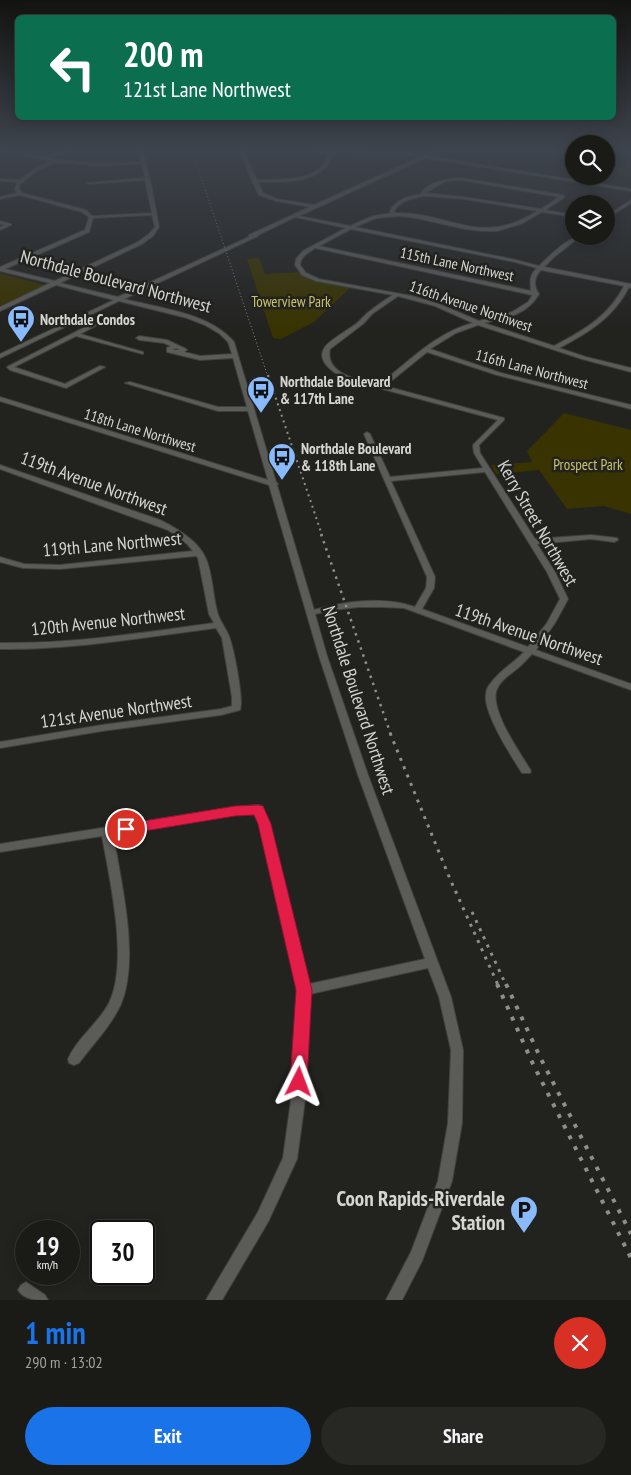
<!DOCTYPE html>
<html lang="en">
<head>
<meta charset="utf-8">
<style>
	:root { --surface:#1a1a17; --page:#272724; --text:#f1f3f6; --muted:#9fa1a1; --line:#383836; --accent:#1a73e8 }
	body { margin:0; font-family:"PT Sans Narrow",sans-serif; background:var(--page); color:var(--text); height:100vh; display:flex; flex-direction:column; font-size:19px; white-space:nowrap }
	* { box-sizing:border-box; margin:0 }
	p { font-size:16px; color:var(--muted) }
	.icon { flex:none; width:28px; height:28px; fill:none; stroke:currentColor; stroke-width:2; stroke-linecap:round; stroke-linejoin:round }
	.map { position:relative; height:1300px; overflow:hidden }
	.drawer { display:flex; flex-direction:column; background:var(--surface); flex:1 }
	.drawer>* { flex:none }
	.banner { position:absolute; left:15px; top:15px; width:601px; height:105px; border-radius:8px; box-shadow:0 2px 12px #0003,0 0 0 1px var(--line); background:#0b6e4f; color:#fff; overflow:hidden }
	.controls { position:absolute; left:565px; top:135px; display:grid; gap:10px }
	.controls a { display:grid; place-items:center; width:50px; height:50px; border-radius:50%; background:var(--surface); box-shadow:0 2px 12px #0003,0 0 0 1px var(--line); font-size:25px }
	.speed { position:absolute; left:15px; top:1220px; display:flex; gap:10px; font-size:25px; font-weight:700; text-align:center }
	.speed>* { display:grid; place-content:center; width:65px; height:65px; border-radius:50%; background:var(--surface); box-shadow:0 2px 12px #0003,0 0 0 1px var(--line); line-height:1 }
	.speed small { font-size:12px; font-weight:400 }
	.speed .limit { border:2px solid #111; border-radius:8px; background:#fff; color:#111 }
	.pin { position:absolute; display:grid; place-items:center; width:42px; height:42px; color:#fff; margin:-21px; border:2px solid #fff; border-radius:50%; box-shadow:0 1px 5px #0007 }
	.me { position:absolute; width:55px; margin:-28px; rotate:3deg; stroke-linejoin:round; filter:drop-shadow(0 0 4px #0008) }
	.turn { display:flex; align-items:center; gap:18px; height:105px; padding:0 25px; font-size:22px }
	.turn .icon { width:65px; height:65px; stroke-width:2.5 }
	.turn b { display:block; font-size:35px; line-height:42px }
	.round { display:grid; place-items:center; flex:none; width:52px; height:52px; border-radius:26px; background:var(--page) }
	.overview { display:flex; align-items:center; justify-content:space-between; height:85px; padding:0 25px }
	h1 { font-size:30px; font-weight:800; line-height:38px; color:var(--accent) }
	.primary-button { display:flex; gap:10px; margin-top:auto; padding:10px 25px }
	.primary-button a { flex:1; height:58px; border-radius:30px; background:var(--accent); color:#fff; font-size:20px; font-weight:800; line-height:58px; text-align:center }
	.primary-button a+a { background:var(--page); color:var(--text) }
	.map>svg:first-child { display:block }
</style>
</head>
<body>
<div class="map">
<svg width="631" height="1300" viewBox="0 0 631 1300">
	<rect width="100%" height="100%" fill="#22221f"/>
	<g fill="#2f2e26">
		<polygon points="447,150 574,150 574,151 557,161 482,154 476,157 444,151"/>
		<polygon points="631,158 631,177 607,173"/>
	</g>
	<g fill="#383300">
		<polygon points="259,258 265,274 298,272 319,282 350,288 314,322 281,339 273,338 247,259"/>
		<polygon points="0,273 45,285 0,306"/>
		<polygon points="564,413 631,430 631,514 604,506 567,509 539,470 496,474 491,465 532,462 527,451"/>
	</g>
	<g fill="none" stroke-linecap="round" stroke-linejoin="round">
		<defs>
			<g id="minor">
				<path d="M0,150L42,157L73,150L72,151L47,158C78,164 109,163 141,162L139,150H143L150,179L159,227L153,236L142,244L60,283L118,297L249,237V235L310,207L276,201L259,195L252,181L239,150H243L257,180C282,179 319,183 329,154L309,153L310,151H330V150H334L333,151L410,153L424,155L436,150H440L428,156L631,189V191L425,158L299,216L350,226L373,216L391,213L390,211C396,199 409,196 422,194L421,193C429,181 448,179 461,178L563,195L565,197L545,210L574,215V217L542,212L521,224L497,231H481L465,229L416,218L400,216L376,218L355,227L516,260L539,266C548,257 569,236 581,236L554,257L544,267L631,284V288L629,287C614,317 588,333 559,348L586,357L631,368V372L582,359L478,325L456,333L430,349L501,373L631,405V409L497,375L427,352L385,386L504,418V420L479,445L480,453L535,539L591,535L617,538L618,540L614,542L591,539L537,544L555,572L568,599L555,623L536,650L631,684V690L532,654C527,659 523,664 518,668C511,674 502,679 498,687C486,706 521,754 531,771L530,773H522C512,757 483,713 486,694C486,690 488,686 491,683C499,671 514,663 524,652L404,608L382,607H358L334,610L315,614L327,656L368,775L451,997L463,1050L462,1123L452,1181L422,1261L402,1300H386L411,1252L438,1181L448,1123L451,1050L439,997L428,968L310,994L305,1100L297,1159L268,1222L222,1300H206L258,1212L283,1158L291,1100L298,990L260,824L255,813L235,815L113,834C121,882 140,958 121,1004C111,1026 93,1044 79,1063L74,1065L69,1063L68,1059C77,1038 98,1024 109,1003C129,962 110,881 102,836L0,852V844L235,807L258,805L262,806L270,824L309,984L425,959L358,775L319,656L269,485L0,401V397L268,480L248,411H218L125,383L130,382L218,407H247L233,358L200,360L167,352V348L171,346L164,343L139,340L136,338L139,336L167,340L186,349L187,350L184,352L200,356L232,354L228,342L220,334L205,325L187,318L119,301L0,358V354L114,300L56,285L0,311V307L50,283L0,271V267L85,230L89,217L82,212L20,195L0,199V197L17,193L15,189L17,182L0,181V179L20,180L36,168L51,161L0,151ZM333,154L410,155L420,157L314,205L277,199L263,193L258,182C284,182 323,185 333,154ZM55,162L97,166L142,164L145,178L87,183L89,184L145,180L152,213L92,216L86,210L22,193L19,189L20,184L38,170ZM461,180L559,197L541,209L464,197L425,193L446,181ZM425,196L464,199L537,211C480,248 451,212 395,213L394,211C401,200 413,198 425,196ZM152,215L155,227L149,234L138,242L55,281L5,269L89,232L93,218ZM295,217L346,228L303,251L296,259L295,265L302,275L316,281L393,295C385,300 377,305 370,311C365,314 361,320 356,324C349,329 329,341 325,347C314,362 338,376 349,380L498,420L473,445L474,453L483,468L390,477L370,434L367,432L364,434L427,577L426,588L415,607C384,596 345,601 314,610L277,485L278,484L276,482L234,342C210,313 159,308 124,299L258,236V235ZM351,229L515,262L537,268C529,276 530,281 531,291L319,246ZM315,248L532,295V296L528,302L512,312L479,321L439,304L412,296L319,279L306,273L300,265C301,256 308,253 315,248ZM541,270L624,286C609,316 583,331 554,346L484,323C506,318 527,315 539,294C533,286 534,277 541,270ZM398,296L435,306L473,323C437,332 408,362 379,385C361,380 324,375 330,349L363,324L372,314ZM176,348L180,350H172ZM485,472L547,572L560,599L547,623L528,647L422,609L434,588L435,577L391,481Z"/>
				<polygon points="631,200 631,203 606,219 606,216"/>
				<polygon points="0,221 11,224 11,225 0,230 0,227 5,225 0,224"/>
				<polygon points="99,320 102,322 101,323 80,334 143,352 143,354 76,336 14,367 65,384 100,366 105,367 66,388 10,370 7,367"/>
				<path d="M0,465L160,520C176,528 199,541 206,559C212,572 213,596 217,611C219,621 227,629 230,639C234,651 244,700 240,710L221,715L102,731L0,748V742L102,725L221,709L232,706V697L222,638L216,628C144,637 73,650 0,649V643C72,644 142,633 214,623L209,614L198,558L196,556L60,569L23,568L0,562V557L24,564L60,565L193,551L187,544L168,530L0,469Z"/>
				<path d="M26,1282L45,1295L48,1300C36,1300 24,1300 18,1290L21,1285Z"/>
			</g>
		</defs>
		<use href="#minor" stroke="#40403e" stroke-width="2"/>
		<use href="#minor" fill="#5b5b58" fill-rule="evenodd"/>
		<polyline stroke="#8e8e8c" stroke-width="1" stroke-dasharray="1 2.5" stroke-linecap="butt" points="192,150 268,377"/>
		<polyline stroke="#8e8e8c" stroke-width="2" stroke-dasharray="2 4" stroke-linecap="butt" points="268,375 322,535"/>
		<polyline stroke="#8e8e8c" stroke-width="2.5" stroke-dasharray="2.5 5" stroke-linecap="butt" points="321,534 391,735"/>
		<g stroke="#8e8e8c" stroke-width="3" stroke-dasharray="3 6" stroke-linecap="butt">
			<polyline points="390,733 450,879 498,985"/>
			<polyline points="472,912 506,985"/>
		</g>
		<g stroke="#8e8e8c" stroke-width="4" stroke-dasharray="4 8" stroke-linecap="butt">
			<polyline points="497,984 533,1064 631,1258"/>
			<polyline points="506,984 541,1059 631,1234"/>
		</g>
	</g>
	<linearGradient id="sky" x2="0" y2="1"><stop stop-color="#131311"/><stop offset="0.45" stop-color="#3e444d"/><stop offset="1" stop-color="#3e444d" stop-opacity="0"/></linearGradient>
	<rect width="631" height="332" fill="url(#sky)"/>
	<polygon fill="#e11d48" stroke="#92132f" points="258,805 263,806 271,824 312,990 307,1082 305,1087 299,1089 293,1087 290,1082 296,990 258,824 254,815 235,816 126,834 121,832 119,829 121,825 126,824 235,806"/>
	<defs>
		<symbol id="bus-pin" viewBox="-11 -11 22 30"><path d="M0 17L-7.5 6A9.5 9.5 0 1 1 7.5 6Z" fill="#88bafc" stroke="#22221f"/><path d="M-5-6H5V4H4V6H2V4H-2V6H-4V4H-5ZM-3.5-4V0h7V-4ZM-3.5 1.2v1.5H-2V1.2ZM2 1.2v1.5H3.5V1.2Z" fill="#111"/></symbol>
		<symbol id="parking-pin" viewBox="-11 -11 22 30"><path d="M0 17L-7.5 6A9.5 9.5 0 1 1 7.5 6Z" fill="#88bafc" stroke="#22221f"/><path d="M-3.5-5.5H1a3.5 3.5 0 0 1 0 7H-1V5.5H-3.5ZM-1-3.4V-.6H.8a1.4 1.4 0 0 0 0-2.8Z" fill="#111"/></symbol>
	</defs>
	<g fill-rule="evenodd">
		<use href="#bus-pin" x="5" y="303" width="32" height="43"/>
		<use href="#bus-pin" x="245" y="374" width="32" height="43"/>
		<use href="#bus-pin" x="266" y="441" width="32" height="43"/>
		<use href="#parking-pin" x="508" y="1194" width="32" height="43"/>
	</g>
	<g text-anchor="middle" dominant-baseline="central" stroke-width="5" stroke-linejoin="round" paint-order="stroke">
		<g font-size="15" fill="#d5d5d3" stroke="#22221f">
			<text transform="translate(457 264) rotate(12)">115th Lane Northwest</text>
			<text transform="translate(471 306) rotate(19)">116th Avenue Northwest</text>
			<text transform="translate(532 369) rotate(15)">116th Lane Northwest</text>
			<text transform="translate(140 430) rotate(17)">118th Lane Northwest</text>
		</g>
		<g font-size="15" fill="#cbc26a" stroke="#22221f">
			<text x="291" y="301">Towerview Park</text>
			<text x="588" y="464">Prospect Park</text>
		</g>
		<g font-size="15" font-weight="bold" fill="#d5d5d3" stroke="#22221f" text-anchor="start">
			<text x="40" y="319">Northdale Condos</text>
			<text x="280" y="381">Northdale Boulevard<tspan x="280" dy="17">&amp; 117th Lane</tspan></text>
			<text x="301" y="448">Northdale Boulevard<tspan x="301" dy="17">&amp; 118th Lane</tspan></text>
		</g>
		<g font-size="18" fill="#d5d5d3" stroke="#22221f">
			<text transform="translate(116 281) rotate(15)">Northdale Boulevard Northwest</text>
			<text transform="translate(94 483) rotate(20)">119th Avenue Northwest</text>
			<text transform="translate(538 523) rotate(60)">Kerry Street Northwest</text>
			<text transform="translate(112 544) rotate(-5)">119th Lane Northwest</text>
			<text transform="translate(108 621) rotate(-6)">120th Avenue Northwest</text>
			<text transform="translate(529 634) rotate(19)">119th Avenue Northwest</text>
			<text transform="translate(359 700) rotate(72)">Northdale Boulevard Northwest</text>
			<text transform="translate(116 711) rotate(-8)">121st Avenue Northwest</text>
		</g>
		<g font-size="21" font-weight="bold" fill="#d5d5d3" stroke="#22221f" text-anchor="end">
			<text x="505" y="1198">Coon Rapids-Riverdale<tspan x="505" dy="24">Station</tspan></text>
		</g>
	</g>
</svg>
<div class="controls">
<a><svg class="icon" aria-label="search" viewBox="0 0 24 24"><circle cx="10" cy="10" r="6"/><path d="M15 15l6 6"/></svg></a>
<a><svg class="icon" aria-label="layers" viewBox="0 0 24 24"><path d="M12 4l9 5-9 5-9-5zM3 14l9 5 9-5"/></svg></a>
</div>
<div class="speed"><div>19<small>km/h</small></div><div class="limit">30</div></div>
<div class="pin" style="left:126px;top:829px;background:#d93025"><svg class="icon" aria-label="arrive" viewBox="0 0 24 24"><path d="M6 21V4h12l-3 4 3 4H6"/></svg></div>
<svg class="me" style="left:299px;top:1082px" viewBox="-20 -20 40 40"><path d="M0-17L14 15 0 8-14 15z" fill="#e11d48" stroke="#fff" stroke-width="4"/></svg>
<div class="banner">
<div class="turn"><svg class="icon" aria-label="left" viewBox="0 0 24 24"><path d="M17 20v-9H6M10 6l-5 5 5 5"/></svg><div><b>200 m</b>121st Lane Northwest</div></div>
</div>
</div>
<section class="drawer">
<div class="overview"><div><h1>1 min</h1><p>290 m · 13:02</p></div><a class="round" style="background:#d93025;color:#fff"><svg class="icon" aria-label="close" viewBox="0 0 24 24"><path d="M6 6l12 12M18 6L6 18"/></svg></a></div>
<div class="primary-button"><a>Exit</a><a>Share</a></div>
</section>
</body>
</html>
